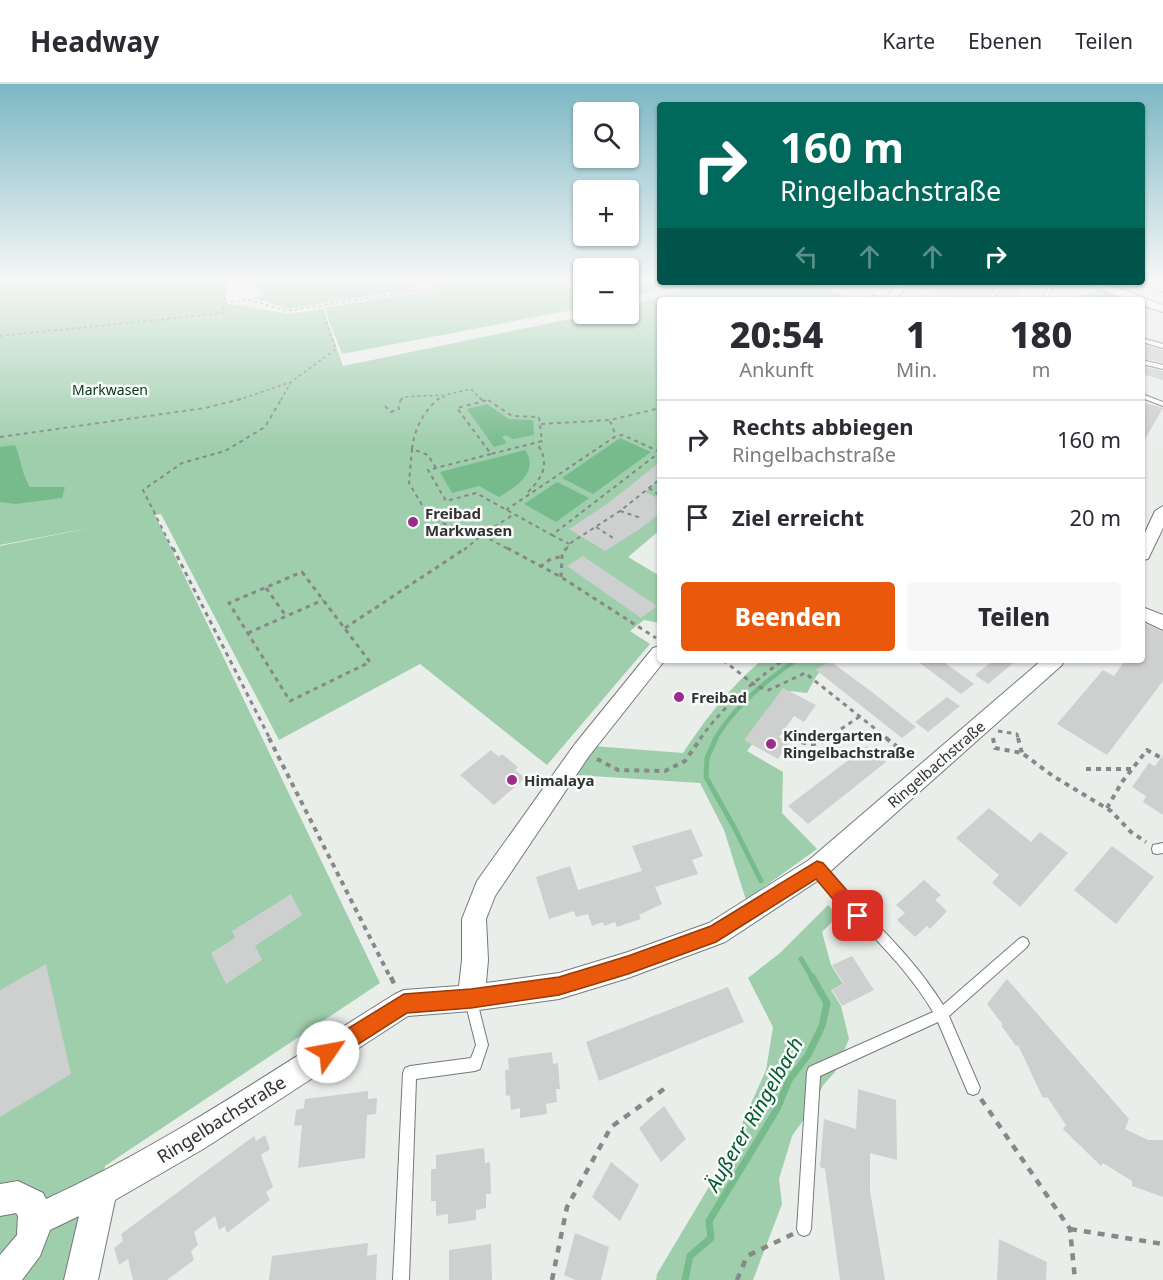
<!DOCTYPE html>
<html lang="de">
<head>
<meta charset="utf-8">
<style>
	:root { --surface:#fff; --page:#f7f7f7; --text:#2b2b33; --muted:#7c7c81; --line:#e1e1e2; --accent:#ea580c }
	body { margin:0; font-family:"Noto Sans",sans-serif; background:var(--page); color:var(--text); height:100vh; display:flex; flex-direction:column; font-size:22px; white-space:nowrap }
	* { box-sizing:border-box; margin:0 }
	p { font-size:20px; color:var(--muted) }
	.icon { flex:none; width:33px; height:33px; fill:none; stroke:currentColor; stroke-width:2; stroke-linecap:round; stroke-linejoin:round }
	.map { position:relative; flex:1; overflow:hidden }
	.sheet { position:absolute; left:657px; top:213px; width:488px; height:366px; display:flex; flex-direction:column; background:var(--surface); border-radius:6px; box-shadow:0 2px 4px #0004 }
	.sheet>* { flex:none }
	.banner { position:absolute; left:657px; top:18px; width:488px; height:183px; border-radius:6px; box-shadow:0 2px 4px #0004; background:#00695c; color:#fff; overflow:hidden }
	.buttons { position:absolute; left:573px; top:18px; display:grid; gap:12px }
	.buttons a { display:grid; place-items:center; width:66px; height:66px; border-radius:6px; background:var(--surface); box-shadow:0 2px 4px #0004; font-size:30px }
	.pin { position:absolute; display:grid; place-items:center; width:51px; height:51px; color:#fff; margin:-26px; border-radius:12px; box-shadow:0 3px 9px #0006 }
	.me { position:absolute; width:66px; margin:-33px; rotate:57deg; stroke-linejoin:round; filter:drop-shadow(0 0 4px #0008) }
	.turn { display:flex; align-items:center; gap:21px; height:126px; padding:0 24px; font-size:27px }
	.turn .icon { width:78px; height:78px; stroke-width:2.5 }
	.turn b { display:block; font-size:42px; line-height:51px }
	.lanes { display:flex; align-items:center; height:57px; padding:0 24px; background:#0003; justify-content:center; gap:30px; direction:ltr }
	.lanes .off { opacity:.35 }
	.eta { display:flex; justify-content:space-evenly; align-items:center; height:102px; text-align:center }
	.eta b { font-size:36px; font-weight:800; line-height:42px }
	.button { display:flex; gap:12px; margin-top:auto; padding:12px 24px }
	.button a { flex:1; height:69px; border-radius:6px; background:var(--accent); color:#fff; font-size:24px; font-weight:800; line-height:69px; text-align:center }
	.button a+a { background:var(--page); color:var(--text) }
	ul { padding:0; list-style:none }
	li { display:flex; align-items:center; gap:18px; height:78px; padding:0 24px; border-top:2px solid var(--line) }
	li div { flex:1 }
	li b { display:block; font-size:22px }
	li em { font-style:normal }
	header { display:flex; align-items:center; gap:36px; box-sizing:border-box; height:84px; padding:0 30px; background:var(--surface); border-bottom:2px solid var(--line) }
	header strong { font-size:28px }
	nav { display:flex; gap:33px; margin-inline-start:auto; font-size:21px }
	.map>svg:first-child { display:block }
</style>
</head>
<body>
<header>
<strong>Headway</strong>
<nav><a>Karte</a><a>Ebenen</a><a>Teilen</a></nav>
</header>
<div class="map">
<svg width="1163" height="1196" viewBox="0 0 1163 1196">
	<rect width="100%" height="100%" fill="#eaeeeb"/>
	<g fill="#9eceac">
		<polygon points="0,196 228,196 225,219 289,230 323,225 343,282 594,230 628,230 629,222 706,198 800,198 855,215 660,216 660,446 628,473 660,492 660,539 644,536 630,547 650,560 547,681 420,580 279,656 161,430 155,431 380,899 105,1082 96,1132 80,1196 0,1196 0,462 95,443 0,461"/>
		<polygon points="248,196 413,196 415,198 412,205 288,225 257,215 263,208 251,202"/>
		<polygon points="431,196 583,196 583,224 342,270 324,224 440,205 429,198"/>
		<polygon points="629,196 660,196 660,198 674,198 629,215"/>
		<polygon points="1104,205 1124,212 1109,216 1062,216"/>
		<path d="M762,576H831L817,591L807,609L791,607L747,667L783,688L782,729L817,765L746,816L724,746L700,699L576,691L593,662L683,669C707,633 729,604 762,576Z"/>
		<polygon points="828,821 838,832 822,848 831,881 843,900 831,906 841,922 849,955 835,988 824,1000 807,1031 792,1052 779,1095 782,1120 753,1196 656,1196 657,1190 713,1096 741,1042 766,986 773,943 748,894 780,869"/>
	</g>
	<g fill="#77bb8d">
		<polygon points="487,320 509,335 533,336 534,351 513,355 506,351 502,353 507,359 494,363 467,325"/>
		<polygon points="620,354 651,368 593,410 562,394"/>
		<path d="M15,361C21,375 22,391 30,403H65L62,414L16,420L0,418V363Z"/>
		<path d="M525,366C540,388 516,403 499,413L479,402L452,409L440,388Z"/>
		<polygon points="557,398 589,414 556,438 524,420"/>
	</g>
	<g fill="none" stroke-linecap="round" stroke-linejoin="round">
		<polyline stroke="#77bb8d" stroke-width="3" points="1085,216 1110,211"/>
		<path stroke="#77bb8d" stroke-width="4.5" d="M715,655C735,622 764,598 796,576"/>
		<g stroke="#77bb8d" stroke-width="5">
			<polyline points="716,654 707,674 706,693 734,743 761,797"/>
			<polyline points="801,875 813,895"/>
		</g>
		<polyline stroke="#77bb8d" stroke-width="7" points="685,1196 690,1172 711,1154 709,1137 777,1025 789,996 808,971 822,942 827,919 812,893"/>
	</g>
	<g fill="#cdd0ce">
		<polygon points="913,198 998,198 984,216 966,216 912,203"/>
		<polygon points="1008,198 1028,198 1015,216 994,216"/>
		<polygon points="1142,260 1163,266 1163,279 1142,274"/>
		<polygon points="1142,282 1163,287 1163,296 1142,290"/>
		<polygon points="1142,318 1163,324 1142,360"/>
		<polygon points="660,378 660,394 645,408 660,415 660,429 640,445 605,467 569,445 607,420"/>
		<polygon points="583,472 657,522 641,534 567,482"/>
		<polygon points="1142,538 1163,548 1163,597 1107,671 1057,640 1103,586 1114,592 1125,576 1142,576"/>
		<polygon points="916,576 941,576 974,600 961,610"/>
		<polygon points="994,576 1017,576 988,600 975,591"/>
		<polygon points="830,577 872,608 916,643 902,654 816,586"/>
		<polygon points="783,604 816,621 804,638 794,632 779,653 789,659 778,675 744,656"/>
		<polygon points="947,613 960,622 928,648 915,638"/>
		<polygon points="867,662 886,678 808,740 788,722"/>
		<polygon points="491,666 499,673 502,670 518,683 515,686 525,694 494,721 460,691"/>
		<polygon points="1163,671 1163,731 1143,718 1146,712 1132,703 1149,679 1155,682"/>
		<polygon points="989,724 1031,758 1040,748 1068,769 1020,823 992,799 999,791 956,754"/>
		<polygon points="691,745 703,772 692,776 698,790 655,803 662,820 639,831 641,835 617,843 615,838 604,842 603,838 592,842 588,830 576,833 574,827 549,835 536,793 570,782 578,806 642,787 632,762"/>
		<polygon points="1112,762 1154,793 1116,840 1074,806"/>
		<polygon points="924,796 941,811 935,816 947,827 930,845 927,842 915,853 897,836 905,829 896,821"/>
		<polygon points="291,810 302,831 255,862 262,876 226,900 211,869 235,854 232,847"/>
		<polygon points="852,872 874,906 842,922 832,906 844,900 832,881"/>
		<polygon points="46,880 71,990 0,1033 0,906"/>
		<polygon points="1007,895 1129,1035 1125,1045 1148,1056 1163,1056 1163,1113 1132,1102 1132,1097 1103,1079 1101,1082 1063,1045 1066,1041 1047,1013 1043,1014 1018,961 1016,962 1001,941 1003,941 987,920"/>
		<polygon points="728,903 744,938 599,997 586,958"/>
		<polygon points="552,968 553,980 558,979 560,1005 556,1005 557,1018 546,1020 547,1030 520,1034 520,1024 511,1026 510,1011 506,1012 505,986 509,986 508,974"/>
		<polygon points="858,1005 896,1016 897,1076 870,1069 870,1107 885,1196 840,1196 825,1085 820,1083 824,1035 856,1045"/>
		<polygon points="368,1007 368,1015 377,1014 376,1030 367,1031 365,1074 298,1084 302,1041 294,1042 296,1026 304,1024 305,1015"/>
		<polygon points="664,1022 686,1055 661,1078 639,1044"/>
		<polygon points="265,1051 270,1065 261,1071 273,1103 266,1108 270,1116 227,1149 225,1142 219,1146 215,1132 194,1148 198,1161 191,1167 194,1176 167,1196 133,1196 128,1175 119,1181 114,1164 123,1157 121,1150 254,1052 256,1057"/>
		<polygon points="484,1064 485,1079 490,1078 491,1110 486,1110 486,1124 476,1126 476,1136 448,1140 448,1130 436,1132 436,1117 431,1117 431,1085 436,1085 436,1071"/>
		<polygon points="611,1078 639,1101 620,1137 592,1113"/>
		<polygon points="575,1149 609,1163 601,1196 575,1196 564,1191"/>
		<polygon points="999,1155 1047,1178 1046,1196 997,1196"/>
		<polygon points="368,1159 367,1172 377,1170 376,1196 269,1196 272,1172"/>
		<polygon points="491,1160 492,1196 449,1196 449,1166"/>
	</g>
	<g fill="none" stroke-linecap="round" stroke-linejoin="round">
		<defs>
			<g id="service">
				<polygon points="1001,198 1006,198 991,216 986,216"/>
				<polygon points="1035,198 1044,198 1054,201 1046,216 1042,216 1049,202"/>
				<polygon points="1127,210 1129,211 1129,212 1118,216 1111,216"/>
				<polygon points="1142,254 1163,260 1163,264 1142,258"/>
				<polygon points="1142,276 1163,281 1163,285 1142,280"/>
				<polygon points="1142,310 1163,318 1163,322 1142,314"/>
				<polygon points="1163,759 1163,769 1157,770 1153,769 1152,765 1153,761"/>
				<path d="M817,779L821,780C861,827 911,868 943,921L1019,855L1023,853L1027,855L1029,859L1027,863L949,932L980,1004L978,1009L973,1011L968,1009L938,938L820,992L811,1145L809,1150L804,1152L799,1150L797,1145L807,988L809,983L933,928C902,875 852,834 813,788L812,784L813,780Z"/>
				<polygon points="471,911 475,913 477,917 488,961 480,985 475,987 416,995 409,1196 393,1196 403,989 405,984 410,982 471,974 476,961 465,917 467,913"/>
			</g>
			<g id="minor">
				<polygon points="900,198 911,198 895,216 884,216"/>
				<path d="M1083,198C1110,198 1138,212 1163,221V228L1142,221V216H1129Z"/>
				<polygon points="1163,422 1163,444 1148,475 1142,476 1142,455 1155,427"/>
				<polygon points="1142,523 1163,531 1163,546 1142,536"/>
				<path d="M660,562V576H665L589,672L495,812L486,835L488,876L486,899L559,889L628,868L709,839L809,776L1042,576H1064L1062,581L825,792L725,858L628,894L559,915L471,927L408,932L205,1064L115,1116L98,1196H64L79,1132L50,1146L40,1172L22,1196H0V1171L17,1151L18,1132L16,1129L0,1132V1100L18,1097L43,1109L46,1115C168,1059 281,981 395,910L404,906L459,902L462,876V835L477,797L575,660L653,564Z"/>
			</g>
		</defs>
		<use href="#service" stroke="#767977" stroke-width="2"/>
		<use href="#minor" stroke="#767977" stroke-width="2"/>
		<g stroke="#868987" stroke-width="1.5" stroke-dasharray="3 3" stroke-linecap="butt">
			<polyline points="228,196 224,219 250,216 286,227 485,196"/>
			<polyline points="457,196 467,197"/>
			<polyline points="409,207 421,203 428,196"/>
			<polyline points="1156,209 1163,208"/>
			<polyline points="861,216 878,210"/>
			<polyline points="0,252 223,229 224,219"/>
			<polyline points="238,316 291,298 336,265 321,223"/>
			<polyline points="281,316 291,298"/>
			<polyline points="401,316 403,313 443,311"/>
			<polyline points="437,316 449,310 471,305 482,316"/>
		</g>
		<g stroke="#868987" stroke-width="2" stroke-dasharray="4 4" stroke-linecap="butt">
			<polyline points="480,314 483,317"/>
			<polygon points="488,316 512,332 539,333 542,357 491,370 457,324"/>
			<polyline points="385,322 391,328 399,325 398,321 402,314"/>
			<polyline points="610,337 616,352"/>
			<polyline points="541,340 610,336 660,324"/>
			<polyline points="0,353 205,324 245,314"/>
			<path d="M412,365C414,345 424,327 439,314"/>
			<polyline points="491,370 428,386 446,417 476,409 552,451 660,368"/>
			<polyline points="436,384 428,371 412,365 409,399 422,421 433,434 442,439 482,451 514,430"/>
			<polyline points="649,404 660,412"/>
			<path d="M528,408C544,392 550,379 537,359"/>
			<polyline points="506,426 616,352 623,351 660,368"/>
			<polyline points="620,427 641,434"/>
			<polyline points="596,443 613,454"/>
			<polyline points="552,451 569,460"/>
			<polyline points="173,466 143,406 182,379 225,367 265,343 282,314"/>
			<polyline points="464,466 482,451 510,466"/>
			<polyline points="566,466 569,460 620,427 660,395"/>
		</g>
		<g stroke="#868987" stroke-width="3" stroke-dasharray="4.5 4.5" stroke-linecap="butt">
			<polyline points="173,464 270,655"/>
			<polyline points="507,464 561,493 656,554"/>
			<polyline points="540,483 549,476 562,472"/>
			<polygon points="302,488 370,578 290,617 229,519"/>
			<polyline points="561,493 562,472 566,464"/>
			<polyline points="266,504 286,532"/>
			<polyline points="345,544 466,464"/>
			<polyline points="248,549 323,516"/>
			<polyline points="723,576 756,602 769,606 805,589 888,655"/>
			<polyline points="998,647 1017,650 1018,655"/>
			<polyline points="782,649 795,655"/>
			<path d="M700,655C724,621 750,601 783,576"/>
			<polyline points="826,655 859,633"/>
		</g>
		<g stroke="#868987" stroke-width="4" stroke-dasharray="5 5" stroke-linecap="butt">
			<polyline points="269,654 391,895"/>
			<path d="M792,654C807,661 814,663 828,654"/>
			<polyline points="886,654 914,676"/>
			<polyline points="993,654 995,664 1022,669 1053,692 1111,727 1131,748 1146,758"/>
			<polyline points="1018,654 1022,669"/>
			<polyline points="597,675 618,686 665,687 685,677 701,654"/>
			<polyline points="1086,685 1133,685"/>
			<polyline points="1107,724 1122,698 1147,666 1163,675"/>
		</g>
		<g stroke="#868987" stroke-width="4.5" stroke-dasharray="7 7" stroke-linecap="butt">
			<polyline points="391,893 395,902"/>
			<polyline points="981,1015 1070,1145 1075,1196"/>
			<polyline points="1070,1145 1163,1160"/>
			<polyline points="552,1196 567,1123 611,1043 664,1005"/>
			<polyline points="737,1196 747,1172 793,1150"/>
		</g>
		<use href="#service" fill="#fff" fill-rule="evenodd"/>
		<use href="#minor" fill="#fff" fill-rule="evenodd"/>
	</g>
	<linearGradient id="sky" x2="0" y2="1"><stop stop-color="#7bb7c4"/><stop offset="0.54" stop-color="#f6f7f6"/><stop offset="1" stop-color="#f6f7f6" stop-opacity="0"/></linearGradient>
	<rect width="1163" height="364" fill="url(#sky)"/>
	<polygon fill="#ea580c" stroke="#983908" stroke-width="1.5" points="817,777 823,779 864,826 867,832 864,838 858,841 852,838 816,795 716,858 628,890 559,911 471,924 407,929 335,975 328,978 321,975 318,968 321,961 404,910 471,905 559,893 628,872 711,842"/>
	<g fill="#9a2c8b" stroke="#f8fbf9" stroke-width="2">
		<circle cx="413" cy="438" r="6"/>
		<circle cx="679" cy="613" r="6"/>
		<circle cx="771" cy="660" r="6"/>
		<circle cx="512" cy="696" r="6"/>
	</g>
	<g text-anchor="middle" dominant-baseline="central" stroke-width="5" stroke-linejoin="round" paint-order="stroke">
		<g font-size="14" fill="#003619" stroke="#f8fbf9">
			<text x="110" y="305">Markwasen</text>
		</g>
		<g font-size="15" font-weight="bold" fill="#313231" stroke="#f8fbf9" text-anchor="start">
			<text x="425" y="429">Freibad<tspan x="425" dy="17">Markwasen</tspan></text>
			<text x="691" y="613">Freibad</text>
			<text x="783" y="651">Kindergarten<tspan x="783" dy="17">Ringelbachstraße</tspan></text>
			<text x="524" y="696">Himalaya</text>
		</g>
		<g font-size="15" fill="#313231" stroke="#f8fbf9">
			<text transform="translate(936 680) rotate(-41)">Ringelbachstraße</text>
		</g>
		<g font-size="18" fill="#313231" stroke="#f8fbf9">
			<text transform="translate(221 1035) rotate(-32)">Ringelbachstraße</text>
		</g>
		<g font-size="20" font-style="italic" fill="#055a30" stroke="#f8fbf9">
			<text transform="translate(754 1030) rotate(-60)">Äußerer Ringelbach</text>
		</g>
	</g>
</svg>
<div class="buttons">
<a><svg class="icon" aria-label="search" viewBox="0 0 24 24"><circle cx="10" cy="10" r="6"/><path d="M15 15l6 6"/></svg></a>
<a>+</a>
<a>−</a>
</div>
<div class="pin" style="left:858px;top:832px;background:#d93025"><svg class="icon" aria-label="arrive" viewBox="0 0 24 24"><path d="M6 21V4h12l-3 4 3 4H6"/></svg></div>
<svg class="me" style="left:328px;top:968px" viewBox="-20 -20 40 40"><circle r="19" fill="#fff"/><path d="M0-13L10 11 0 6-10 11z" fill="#ea580c"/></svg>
<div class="banner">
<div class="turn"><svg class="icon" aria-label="right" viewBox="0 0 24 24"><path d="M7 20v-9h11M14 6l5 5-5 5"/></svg><div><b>160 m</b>Ringelbachstraße</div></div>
<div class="lanes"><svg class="icon off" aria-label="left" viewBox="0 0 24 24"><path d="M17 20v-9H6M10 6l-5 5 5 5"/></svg><svg class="icon off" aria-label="ahead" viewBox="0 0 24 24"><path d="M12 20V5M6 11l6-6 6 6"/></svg><svg class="icon off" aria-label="ahead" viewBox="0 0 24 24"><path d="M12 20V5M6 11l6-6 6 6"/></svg><svg class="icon" aria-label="right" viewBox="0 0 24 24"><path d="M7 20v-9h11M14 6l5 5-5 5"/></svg></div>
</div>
<section class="sheet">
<div class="eta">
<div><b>20:54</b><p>Ankunft</p></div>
<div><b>1</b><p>Min.</p></div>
<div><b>180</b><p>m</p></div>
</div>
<ul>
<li><svg class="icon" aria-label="right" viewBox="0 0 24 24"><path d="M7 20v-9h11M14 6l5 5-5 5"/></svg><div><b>Rechts abbiegen</b><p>Ringelbachstraße</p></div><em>160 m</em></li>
<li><svg class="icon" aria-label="arrive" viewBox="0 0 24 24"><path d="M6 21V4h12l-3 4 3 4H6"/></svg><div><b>Ziel erreicht</b></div><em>20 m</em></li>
</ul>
<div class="button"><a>Beenden</a><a>Teilen</a></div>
</section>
</div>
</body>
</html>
